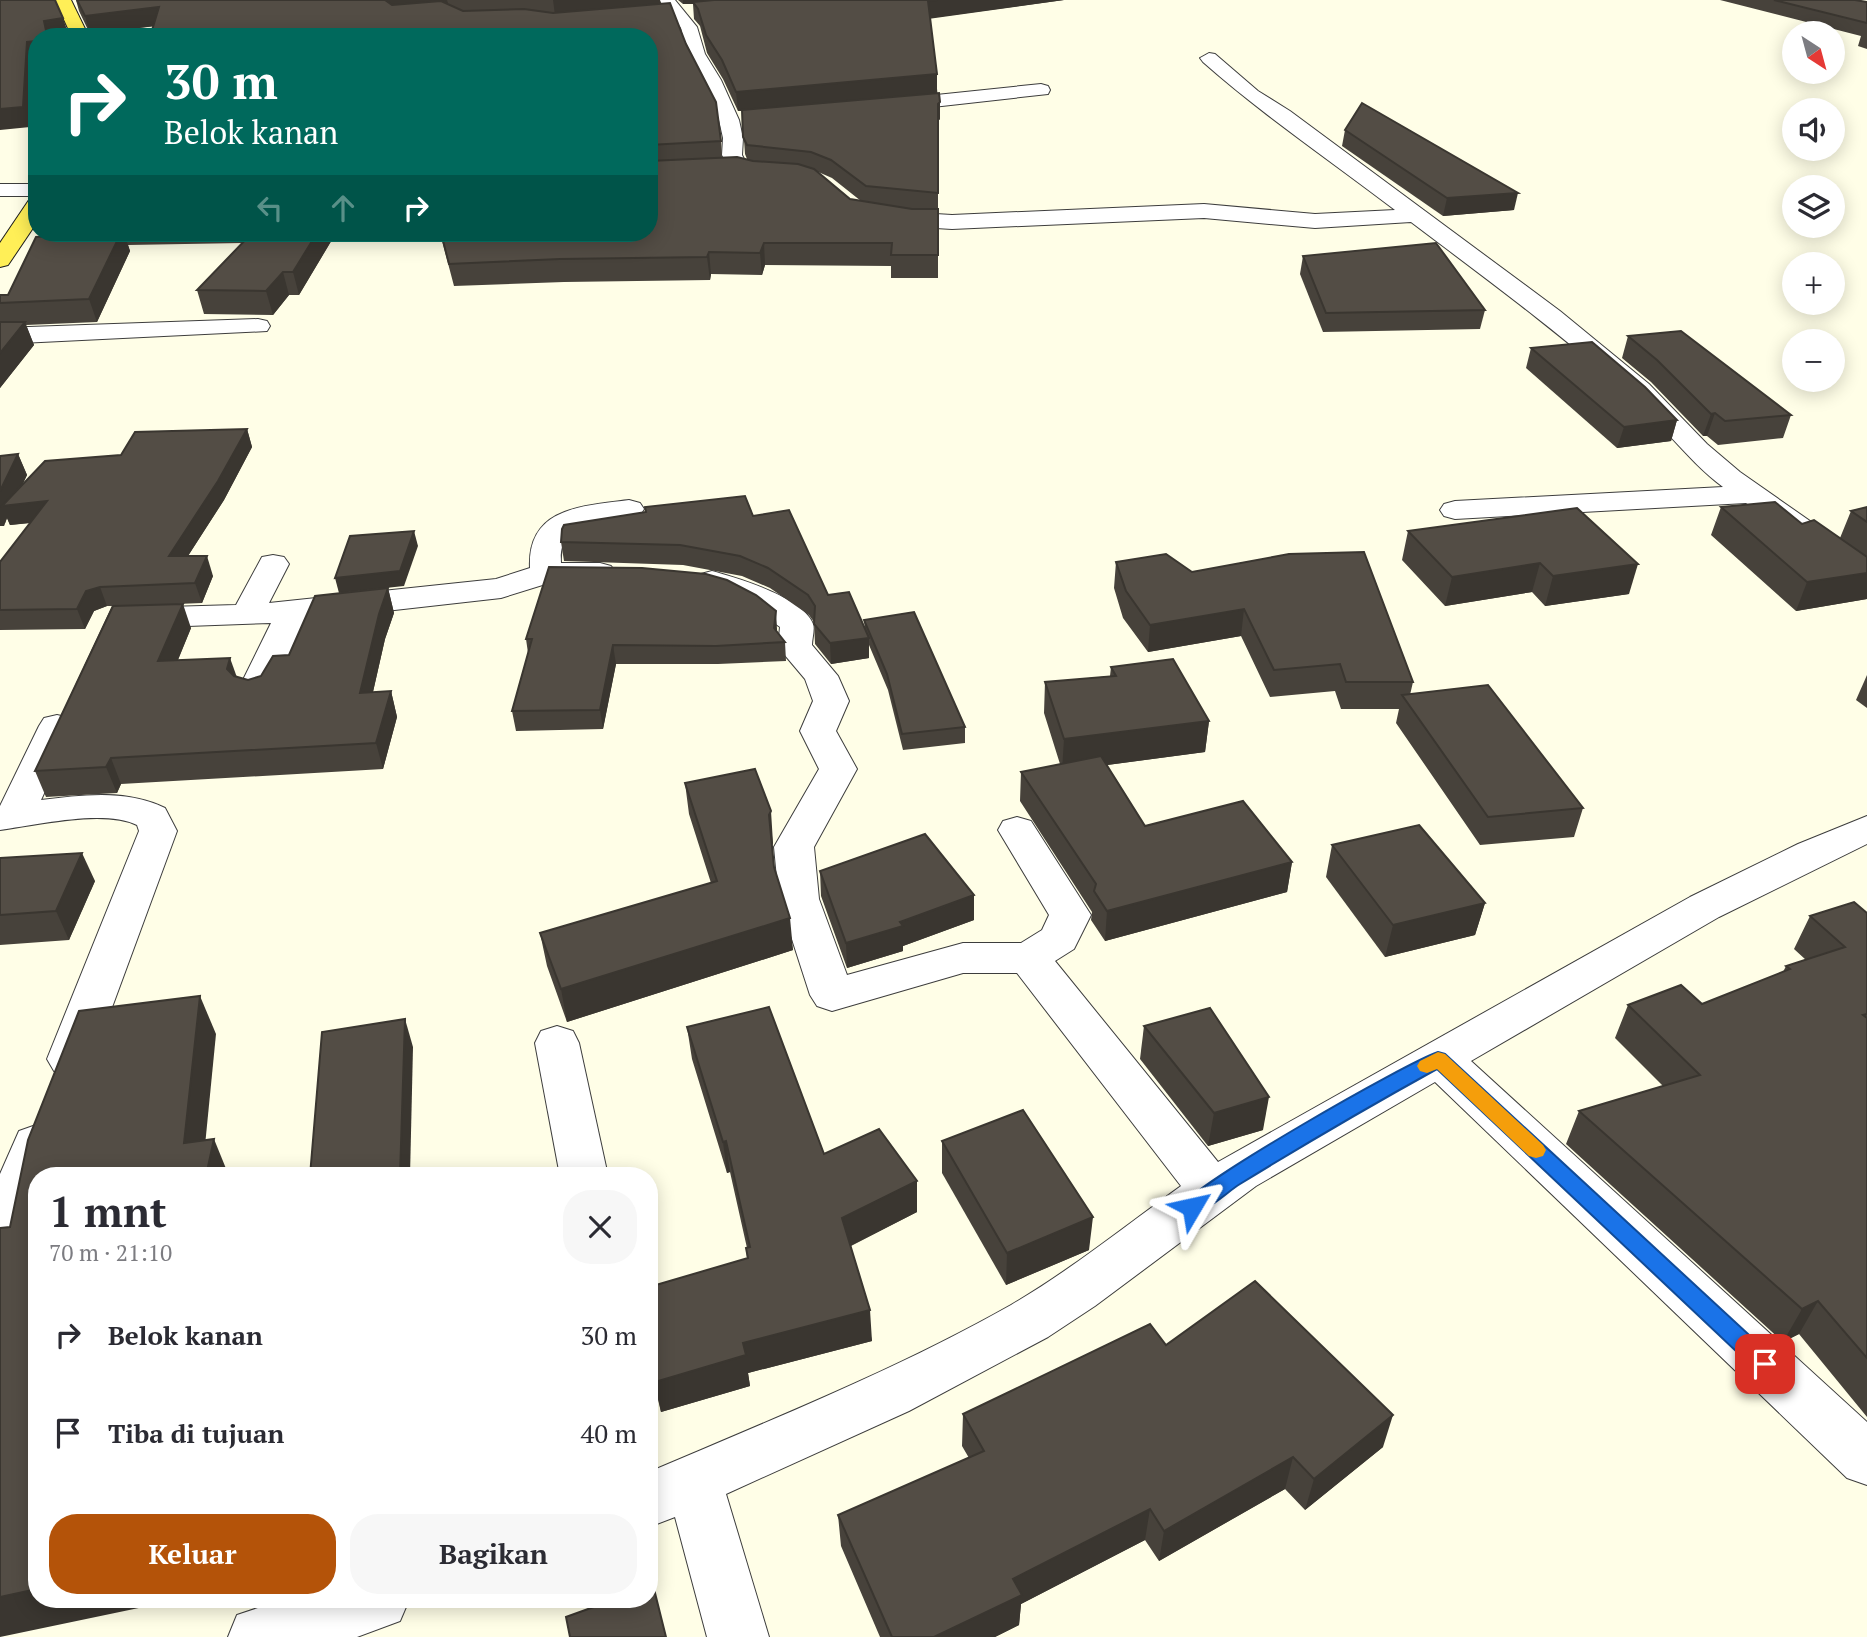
<!DOCTYPE html>
<html lang="id">
<head>
<meta charset="utf-8">
<style>
	:root { --surface:#fff; --page:#f7f7f7; --text:#2b2b33; --muted:#7c7c81; --accent:#b45309 }
	body { margin:0; font-family:"PT Serif",serif; background:var(--page); color:var(--text); height:100vh; display:flex; flex-direction:column; font-size:26px; white-space:nowrap }
	* { box-sizing:border-box; margin:0 }
	p { font-size:23px; color:var(--muted) }
	.icon { flex:none; width:38px; height:38px; fill:none; stroke:currentColor; stroke-width:2; stroke-linecap:round; stroke-linejoin:round }
	.map { position:relative; flex:1; overflow:hidden }
	.sheet { position:absolute; left:28px; top:1167px; width:630px; height:441px; display:flex; flex-direction:column; background:var(--surface); border-radius:28px; box-shadow:0 4px 18px #0003 }
	.sheet>* { flex:none }
	.guide { position:absolute; left:28px; top:28px; width:630px; height:214px; border-radius:28px; box-shadow:0 4px 18px #0003; background:#00695c; color:#fff; overflow:hidden }
	.needle { width:46px; rotate:144deg }
	.fabs { position:absolute; left:1782px; top:21px; display:grid; gap:14px }
	.fabs a { display:grid; place-items:center; width:63px; height:63px; border-radius:50%; background:var(--surface); box-shadow:0 4px 18px #0003; font-size:35px }
	.pin { position:absolute; display:grid; place-items:center; width:60px; height:60px; color:#fff; margin:-30px; border-radius:14px; box-shadow:0 4px 10px #0006 }
	.me { position:absolute; width:77px; margin:-38px; rotate:54deg; stroke-linejoin:round; filter:drop-shadow(0 0 5px #0008) }
	.turn { display:flex; align-items:center; gap:24px; height:147px; padding:0 21px; font-size:32px }
	.turn .icon { width:91px; height:91px; stroke-width:2.5 }
	.turn b { display:block; font-size:49px; line-height:60px }
	.lanes { display:flex; align-items:center; height:66px; padding:0 21px; background:#0003; justify-content:center; gap:35px; direction:ltr }
	.lanes .off { opacity:.35 }
	.round { display:grid; place-items:center; flex:none; width:74px; height:74px; border-radius:28px; background:var(--page) }
	.headline { display:flex; align-items:center; justify-content:space-between; height:119px; padding:0 21px }
	h1 { font-size:42px; font-weight:700; line-height:52px }
	.cta { display:flex; gap:14px; margin-top:auto; padding:14px 21px }
	.cta a { flex:1; height:80px; border-radius:28px; background:var(--accent); color:#fff; font-size:28px; font-weight:700; line-height:80px; text-align:center }
	.cta a+a { background:var(--page); color:var(--text) }
	ul { padding:0; list-style:none }
	li { display:flex; align-items:center; gap:21px; height:98px; padding:0 21px }
	li div { flex:1 }
	li b { display:block; font-size:26px }
	li em { font-style:normal }
	.map>svg:first-child { display:block }
</style>
</head>
<body>
<div class="map">
<svg width="1867" height="1637" viewBox="0 0 1867 1637">
	<rect width="100%" height="100%" fill="#fffee7"/>
	<g fill="none" stroke-linecap="round" stroke-linejoin="round">
		<defs>
			<g id="minor">
				<polygon points="659,0 675,0 697,27 705,54 721,80 739,120 743,138 742,155 747,165 783,170 786,174 783,178 755,179 732,173 722,155 723,138 719,120 703,80 687,54 681,28"/>
				<path d="M1209,53L1215,54L1258,91L1290,111L1560,311L1649,384L1707,444L1740,472L1867,561V586L1856,583L1746,503L1455,519L1444,516L1440,510L1444,504L1455,501L1723,487C1687,460 1662,423 1628,394C1559,332 1485,278 1411,222L1315,228L1204,218L952,229L886,225L878,223L875,218L878,213L886,211L952,215L1204,204L1315,214L1395,210C1331,161 1263,115 1203,62L1200,58Z"/>
				<polygon points="1041,84 1048,86 1050,90 1048,94 888,112 879,106 888,100"/>
				<rect x="0" y="184" width="37" height="12"/>
				<polygon points="258,319 267,321 270,326 267,331 0,344 0,328"/>
				<path d="M629,500L640,503L644,509L640,515C606,524 558,515 561,563H600L611,566L616,573L611,580L600,583H549L501,598L306,620L273,692L267,699L255,703L243,699L237,692L271,623L133,628L121,625L117,618L121,611L133,608L236,605L262,557L273,555L284,557L289,564L269,603L496,579L530,568C527,507 583,506 629,500Z"/>
				<path d="M712,571C737,578 803,597 813,624C815,629 812,639 812,645L838,676L849,701L836,731L857,769L814,847L819,899L847,975L963,943H1021L1042,930L1049,915L998,830L1003,821L1017,817L1031,821L1091,915L1074,949L1055,961L1218,1162L1690,897L1798,844L1867,816V844L1719,917L1471,1061L1867,1422V1485L1847,1478L1435,1082L1256,1186L1095,1306L1048,1337L909,1411L726,1494L769,1637H707L675,1517L649,1527V1472C771,1420 896,1370 1011,1305C1071,1270 1125,1226 1181,1186L1017,973H963L832,1011L817,1006L810,995L779,899L774,847L819,769L800,731L813,701L805,679L778,647L780,627L756,610L735,599L701,588L696,581L701,574Z"/>
				<path d="M57,715L70,718L75,726L41,800C83,795 126,789 165,808L177,831L93,1059L86,1071L70,1076L54,1071L47,1059L139,831L137,825C104,809 36,825 0,830V806L39,726L44,718Z"/>
				<polygon points="557,1026 573,1031 579,1043 608,1176 560,1176 535,1043 541,1031"/>
				<polygon points="36,1125 53,1131 60,1144 48,1176 37,1176 37,1204 18,1250 0,1256 0,1174 19,1131"/>
				<polygon points="282,1600 409,1600 400,1621 357,1637 228,1637 237,1615"/>
			</g>
			<g id="major">
				<polygon points="55,0 71,0 89,37 72,37"/>
				<polygon points="37,199 37,222 8,265 0,267 0,243 29,200"/>
			</g>
		</defs>
		<use href="#minor" stroke="#3d3d3d" stroke-width="2"/>
		<use href="#major" stroke="#1b1b1b" stroke-width="2"/>
		<use href="#minor" fill="#fff" fill-rule="evenodd"/>
		<use href="#major" fill="#ffef57" fill-rule="evenodd"/>
	</g>
	<g fill="#47423b" fill-rule="evenodd">
		<path d="M76,0H660L661,4L721,141L722,158L747,159L745,154L742,111H738L723,79L707,53L700,26L694,19L693,4H683L678,0H1064L930,18L940,119L938,121V278H891V266L765,265L762,275L711,274L710,280L564,282L454,286L440,233H649V37L154,26L90,34L79,11ZM816,171L832,178L861,201L850,199Z"/>
		<polygon points="1720,0 1855,0 1867,2 1867,49 1858,46 1861,36"/>
		<polygon points="1345,130 1514,210 1443,216 1342,146"/>
		<polygon points="84,233 336,233 299,295 289,295 273,315 204,314 197,290 242,243 128,245 130,251 97,322 26,325 34,345 0,388 0,295 8,295"/>
		<polygon points="1303,256 1485,310 1480,329 1323,332 1300,274"/>
		<polygon points="1628,336 1791,415 1783,438 1718,445 1707,436 1703,436 1651,382 1622,358"/>
		<polygon points="1531,348 1677,420 1671,441 1617,448 1526,368"/>
		<polygon points="247,429 252,447 224,500 188,556 213,576 202,603 152,605 191,628 178,660 248,680 261,676 289,655 388,588 394,613 385,639 373,692 391,691 397,717 383,769 121,784 117,793 46,797 35,771 112,606 107,606 94,611 85,629 0,630 0,562 31,523 10,525 7,518 4,526 18,454 27,475 22,485 121,455"/>
		<polygon points="1721,507 1802,524 1840,538 1851,511 1867,507 1867,599 1796,611 1711,535"/>
		<polygon points="1577,508 1629,594 1545,606 1532,592 1445,606 1402,560 1408,531"/>
		<polygon points="753,516 828,595 865,629 864,620 965,727 965,743 903,750 888,690 869,645 869,658 831,664 815,644 814,622 809,615 770,588 742,576 683,565 564,561 561,542"/>
		<polygon points="1116,562 1192,572 1413,682 1410,695 1583,808 1574,837 1480,845 1396,723 1399,709 1341,709 1335,691 1270,697 1241,636 1148,652 1123,618 1114,588"/>
		<polygon points="777,629 777,632 785,642 786,661 718,664 616,664 603,729 516,731 512,711 528,653 526,639"/>
		<polygon points="1111,667 1209,721 1205,752 1107,765 1145,826 1292,862 1287,892 1105,941 1091,920 1092,912 1020,801 1021,772 1060,764 1044,713 1045,682 1110,676"/>
		<polygon points="1867,675 1867,708 1856,700"/>
		<polygon points="685,783 773,843 772,846 774,867 793,950 567,1022 547,966 540,933 711,883 689,814"/>
		<polygon points="1332,845 1485,903 1475,935 1385,957 1326,877"/>
		<polygon points="0,858 95,881 69,940 0,945"/>
		<polygon points="820,871 974,920 903,946 903,951 847,968 821,896"/>
		<polygon points="1867,913 1867,1417 1799,1334 1783,1342 1566,1144 1579,1111 1663,1086 1615,1038 1628,1005 1702,1004 1783,972 1786,966 1806,960 1794,949 1810,916"/>
		<polygon points="1144,1026 1263,1130 1208,1146 1140,1059"/>
		<polygon points="687,1027 824,1154 917,1181 917,1212 851,1246 872,1341 748,1373 750,1386 661,1412 649,1363 649,1287 747,1259 746,1248 747,1248 730,1172 727,1173 692,1059"/>
		<polygon points="942,1141 1089,1250 1006,1285 942,1173"/>
		<polygon points="1166,1345 1383,1447 1305,1510 1285,1489 1159,1561 1145,1540 1021,1604 1019,1625 995,1637 880,1637 841,1546 838,1515 969,1458 962,1446 963,1414"/>
	</g>
	<g fill="#3a3630">
		<polygon points="383,0 447,0 448,3 396,8"/>
		<polygon points="553,0 660,0 661,7 555,15"/>
		<polygon points="683,0 737,0 693,2 693,4 683,4"/>
		<polygon points="937,0 1064,0 928,19 928,1"/>
		<polygon points="159,7 164,25 90,34 85,16"/>
		<polygon points="63,18 69,36 43,37 44,21"/>
		<polygon points="37,41 37,60 33,61 30,127 0,130 0,109 27,42"/>
		<polygon points="937,74 937,93 738,111 736,92"/>
		<polygon points="940,102 940,119 938,121 938,104"/>
		<polygon points="1518,193 1514,210 1443,216 1447,198"/>
		<polygon points="121,233 124,233 130,251 97,322 89,299"/>
		<polygon points="317,233 336,233 299,295 293,272"/>
		<polygon points="764,243 765,265 762,275 760,253"/>
		<polygon points="709,252 711,274 710,280 707,257"/>
		<polygon points="283,272 289,295 273,315 266,291"/>
		<polygon points="25,322 34,345 0,388 0,353"/>
		<polygon points="1715,413 1707,436 1703,436 1711,414"/>
		<polygon points="1677,420 1671,441 1617,448 1624,427"/>
		<polygon points="247,429 252,447 224,500 175,576 169,556"/>
		<polygon points="18,454 27,475 13,505 47,501 55,520 10,525 7,518 4,526 0,526 0,491"/>
		<polygon points="414,531 418,546 404,586 339,593 335,578"/>
		<polygon points="207,556 213,576 202,603 195,583"/>
		<polygon points="1540,563 1532,592 1445,606 1452,577"/>
		<polygon points="1638,564 1629,594 1545,606 1553,576"/>
		<polygon points="1867,573 1867,599 1796,611 1807,582"/>
		<polygon points="100,587 107,606 94,611 85,629 77,609 86,591"/>
		<polygon points="388,588 394,613 385,639 367,718 360,693 379,614"/>
		<polygon points="183,604 191,628 167,686 158,661"/>
		<polygon points="1244,609 1241,636 1148,652 1150,625"/>
		<polygon points="776,611 777,629 776,643 774,628"/>
		<polygon points="869,638 869,658 831,664 830,643"/>
		<polygon points="613,645 616,664 603,729 600,710"/>
		<polygon points="230,658 239,683 227,669"/>
		<polygon points="391,691 397,717 383,769 376,743"/>
		<polygon points="1209,721 1205,752 1062,771 1064,739"/>
		<polygon points="111,758 121,784 117,793 106,767"/>
		<polygon points="771,811 773,843 771,847 769,815"/>
		<polygon points="82,853 95,881 69,940 56,911"/>
		<polygon points="1292,862 1287,892 1105,941 1107,911"/>
		<polygon points="974,895 974,920 903,946 903,951 847,968 846,943"/>
		<polygon points="1485,903 1475,935 1385,957 1393,925"/>
		<polygon points="790,918 793,950 567,1022 561,989"/>
		<polygon points="200,996 216,1034 202,1176 184,1143"/>
		<polygon points="405,1019 413,1047 410,1176 397,1176"/>
		<polygon points="1269,1097 1263,1130 1208,1146 1214,1113"/>
		<polygon points="214,1139 229,1176 206,1176"/>
		<polygon points="726,1141 730,1172 727,1173 723,1142"/>
		<polygon points="917,1181 917,1212 844,1249 842,1218"/>
		<polygon points="1093,1217 1089,1250 1006,1285 1007,1253"/>
		<polygon points="1818,1301 1799,1334 1783,1342 1802,1309"/>
		<polygon points="870,1310 872,1341 748,1373 750,1386 661,1412 655,1382 743,1343"/>
		<polygon points="1393,1415 1383,1447 1305,1510 1314,1479"/>
		<polygon points="1293,1457 1285,1489 1159,1561 1164,1531"/>
		<polygon points="1150,1509 1145,1540 1021,1604 1019,1625 995,1637 934,1637 1013,1579"/>
		<polygon points="37,1589 37,1600 177,1600 0,1637 0,1597"/>
	</g>
	<g fill="#534d45" stroke="#3a3630" stroke-width="2">
		<polygon points="0,0 55,0 63,18 44,21 47,35 42,36 43,37 37,37 37,41 27,42 23,107 0,109"/>
		<polygon points="77,0 385,0 392,5 441,1 463,11 524,9 553,13 670,3 686,44 716,102 721,141 649,145 649,37 150,37 159,7 85,16"/>
		<polygon points="714,0 937,0 928,1 937,74 736,92 722,60 706,35 698,9 693,2"/>
		<polygon points="1774,0 1855,0 1867,2 1867,23"/>
		<polygon points="939,93 940,102 938,104 938,193 866,186 831,160 811,152 747,145 743,137 742,110"/>
		<polygon points="1362,103 1518,193 1447,198 1345,130"/>
		<polygon points="737,157 753,161 798,164 814,169 850,199 912,209 938,209 938,255 891,255 892,243 764,243 760,253 709,252 707,257 560,259 449,264 441,233 649,233 649,161"/>
		<polygon points="84,233 121,233 89,299 0,303 0,295 8,295 36,237"/>
		<polygon points="252,233 317,233 293,272 283,272 266,291 197,290"/>
		<polygon points="1436,243 1485,310 1326,313 1303,256"/>
		<polygon points="0,322 25,322 0,353"/>
		<polygon points="1681,331 1791,415 1725,421 1715,413 1711,414 1657,360 1628,336"/>
		<polygon points="1592,342 1645,387 1677,420 1624,427 1531,348"/>
		<polygon points="247,429 218,481 169,556 207,556 195,583 100,587 86,591 77,609 0,610 0,562 47,501 2,506 45,461 121,455 135,432"/>
		<polygon points="18,454 0,491 0,456"/>
		<polygon points="745,496 753,516 789,510 828,595 849,592 869,638 830,643 814,624 815,606 808,595 768,568 740,556 680,545 561,542 562,529 564,525 646,512 645,507"/>
		<polygon points="1775,502 1802,524 1814,520 1867,557 1867,573 1807,582 1721,507"/>
		<polygon points="1867,507 1867,522 1851,511"/>
		<polygon points="1577,508 1638,564 1553,576 1540,563 1452,577 1408,531"/>
		<polygon points="414,531 400,571 335,578 350,536"/>
		<polygon points="1364,552 1413,682 1346,682 1340,664 1274,670 1244,609 1150,625 1126,591 1116,562 1166,554 1192,572 1289,554"/>
		<polygon points="549,567 642,568 706,574 727,580 756,595 776,611 774,628 785,642 716,646 613,645 600,710 512,711 532,639 526,639"/>
		<polygon points="388,588 379,614 360,693 391,691 376,743 111,758 106,767 35,771 113,606 183,604 158,661 230,658 227,669 234,676 248,680 261,676 273,656 289,655 315,596"/>
		<polygon points="914,612 965,727 902,734 887,674 864,620"/>
		<polygon points="1173,659 1209,721 1064,739 1045,682 1116,676 1111,667"/>
		<polygon points="1488,685 1583,808 1488,817 1402,695"/>
		<polygon points="1101,756 1145,826 1243,801 1292,862 1107,911 1094,891 1096,884 1021,772"/>
		<polygon points="755,769 771,811 769,815 774,867 790,918 561,989 540,933 717,881 685,783"/>
		<polygon points="1419,825 1485,903 1393,925 1332,845"/>
		<polygon points="925,834 974,895 900,922 903,926 846,943 820,871"/>
		<polygon points="82,853 56,911 0,915 0,858"/>
		<polygon points="1854,902 1867,913 1867,1014 1863,1015 1867,1018 1867,1358 1818,1301 1802,1309 1579,1111 1700,1075 1628,1005 1681,985 1702,1004 1790,969 1786,966 1845,947 1810,916"/>
		<polygon points="200,996 184,1143 214,1139 206,1176 37,1176 37,1589 0,1597 0,1228 10,1227 28,1140 79,1011"/>
		<polygon points="769,1007 824,1154 879,1129 917,1181 842,1218 870,1310 743,1343 746,1355 655,1382 649,1358 649,1287 748,1258 746,1248 750,1247 726,1141 723,1142 687,1027"/>
		<polygon points="1210,1008 1269,1097 1214,1113 1144,1026"/>
		<polygon points="405,1019 400,1176 310,1176 322,1032"/>
		<polygon points="1023,1110 1093,1217 1007,1253 942,1141"/>
		<polygon points="1255,1281 1393,1415 1314,1479 1293,1457 1164,1531 1150,1509 1013,1579 1022,1595 934,1637 892,1637 838,1515 984,1451 963,1414 1150,1324 1166,1345"/>
		<polygon points="653,1585 666,1637 570,1637 566,1617 613,1600 649,1600 649,1586"/>
	</g>
	<path fill="#1a73e8" stroke="#114b97" stroke-width="2" d="M1438,1052L1445,1054L1773,1357L1776,1364L1773,1371L1765,1374L1757,1371L1437,1069C1370,1106 1305,1144 1240,1184C1225,1193 1201,1219 1184,1213L1181,1207C1192,1185 1407,1062 1438,1052Z"/>
	<polygon fill="#f59e0b" points="1438,1052 1445,1054 1543,1145 1546,1150 1543,1156 1536,1158 1529,1156 1437,1069 1427,1073 1420,1071 1417,1066 1420,1061"/>
</svg>
<div class="fabs">
<a><svg class="needle" viewBox="-14 -14 28 28"><path d="M0-13l5 13h-10z" fill="#e53935"/><path d="M0 13l5-13h-10z" fill="#7c7c81"/></svg></a>
<a><svg class="icon" aria-label="sound" viewBox="0 0 24 24"><path d="M4 9h4l5-4v14l-5-4H4zM17 9q2 3 0 6"/></svg></a>
<a><svg class="icon" aria-label="layers" viewBox="0 0 24 24"><path d="M12 4l9 5-9 5-9-5zM3 14l9 5 9-5"/></svg></a>
<a>+</a>
<a>−</a>
</div>
<div class="pin" style="left:1765px;top:1364px;background:#d93025"><svg class="icon" aria-label="arrive" viewBox="0 0 24 24"><path d="M6 21V4h12l-3 4 3 4H6"/></svg></div>
<svg class="me" style="left:1192px;top:1207px" viewBox="-20 -20 40 40"><path d="M0-17L14 15 0 8-14 15z" fill="#1a73e8" stroke="#fff" stroke-width="4"/></svg>
<div class="guide">
<div class="turn"><svg class="icon" aria-label="right" viewBox="0 0 24 24"><path d="M7 20v-9h11M14 6l5 5-5 5"/></svg><div><b>30 m</b>Belok kanan</div></div>
<div class="lanes"><svg class="icon off" aria-label="left" viewBox="0 0 24 24"><path d="M17 20v-9H6M10 6l-5 5 5 5"/></svg><svg class="icon off" aria-label="ahead" viewBox="0 0 24 24"><path d="M12 20V5M6 11l6-6 6 6"/></svg><svg class="icon" aria-label="right" viewBox="0 0 24 24"><path d="M7 20v-9h11M14 6l5 5-5 5"/></svg></div>
</div>
<section class="sheet">
<div class="headline"><div><h1>1 mnt</h1><p>70 m · 21:10</p></div><a class="round"><svg class="icon" aria-label="close" viewBox="0 0 24 24"><path d="M6 6l12 12M18 6L6 18"/></svg></a></div>
<ul>
<li><svg class="icon" aria-label="right" viewBox="0 0 24 24"><path d="M7 20v-9h11M14 6l5 5-5 5"/></svg><div><b>Belok kanan</b></div><em>30 m</em></li>
<li><svg class="icon" aria-label="arrive" viewBox="0 0 24 24"><path d="M6 21V4h12l-3 4 3 4H6"/></svg><div><b>Tiba di tujuan</b></div><em>40 m</em></li>
</ul>
<div class="cta"><a>Keluar</a><a>Bagikan</a></div>
</section>
</div>
</body>
</html>
